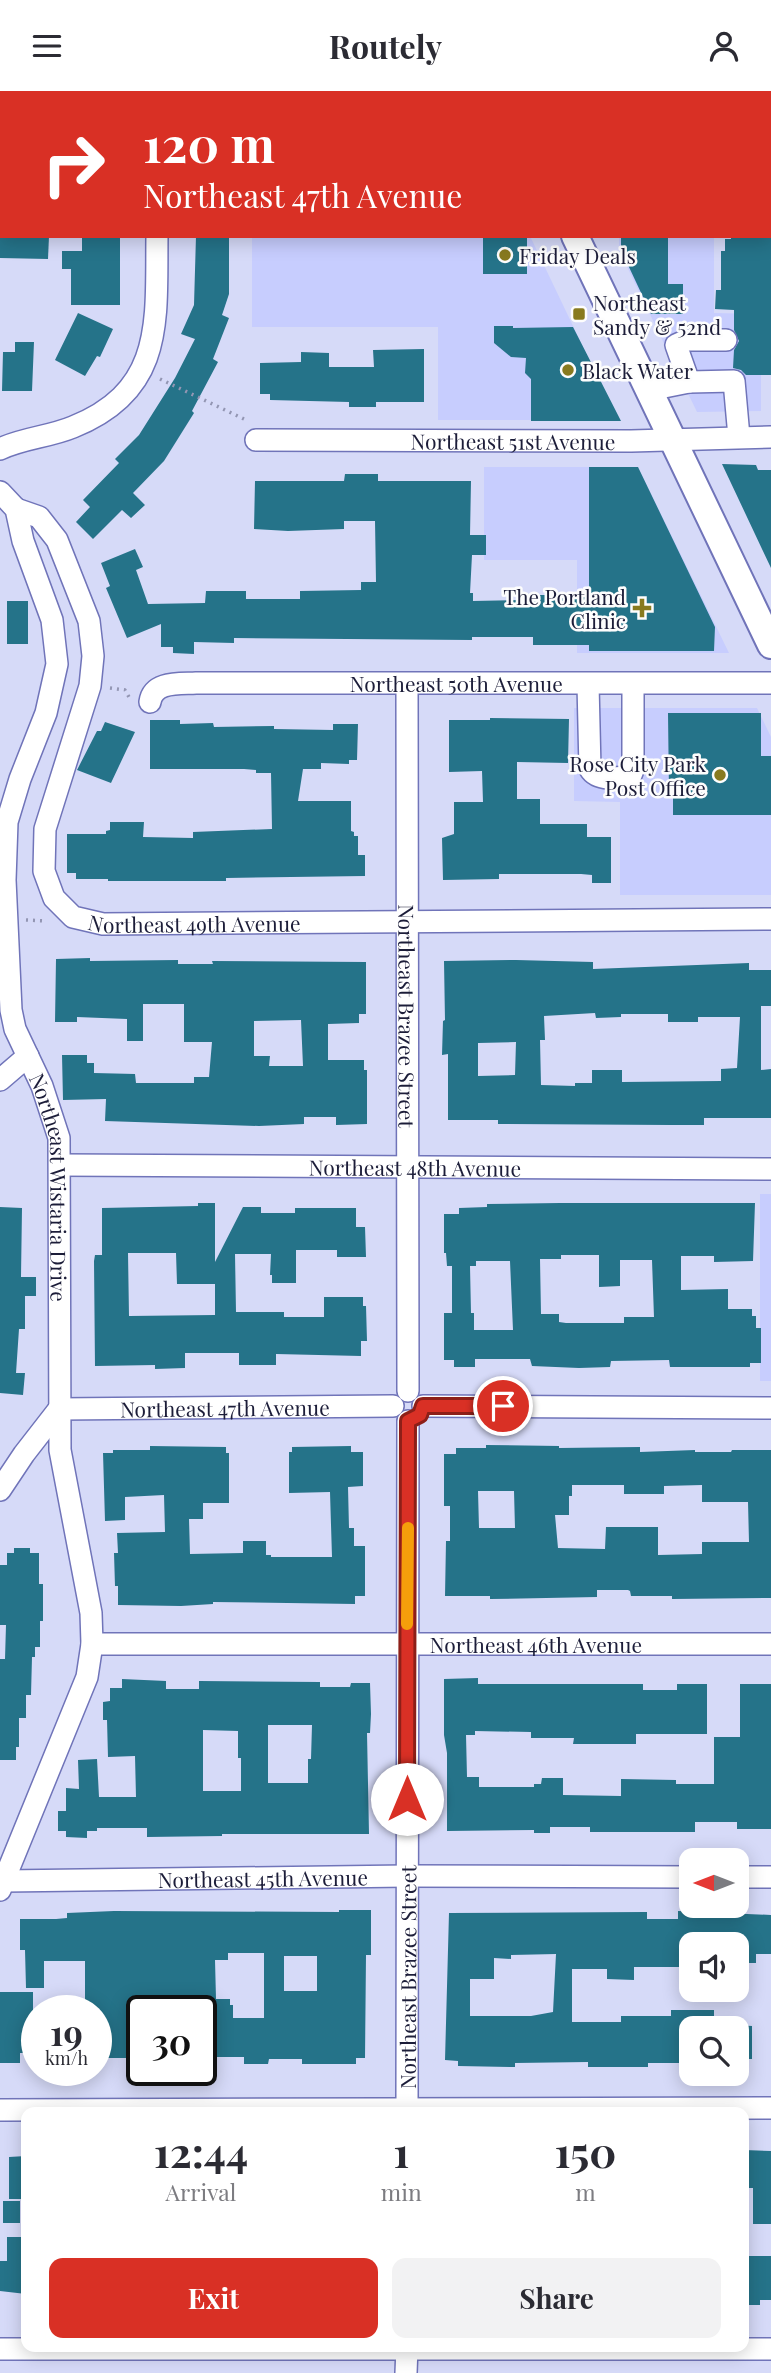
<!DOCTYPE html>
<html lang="en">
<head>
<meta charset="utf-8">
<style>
	:root { --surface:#fff; --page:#f2f2f3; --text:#2b2b33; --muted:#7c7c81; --accent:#d93025 }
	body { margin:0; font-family:"Playfair Display",serif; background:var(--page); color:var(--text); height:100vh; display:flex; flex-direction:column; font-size:26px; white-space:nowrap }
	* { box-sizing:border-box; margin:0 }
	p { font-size:23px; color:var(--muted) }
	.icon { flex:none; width:38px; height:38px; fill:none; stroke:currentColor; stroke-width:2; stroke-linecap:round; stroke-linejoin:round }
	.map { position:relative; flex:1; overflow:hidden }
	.drawer { position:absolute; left:21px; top:2016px; width:728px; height:245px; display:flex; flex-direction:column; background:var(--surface); border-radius:14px; box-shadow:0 4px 18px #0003 }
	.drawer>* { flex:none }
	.top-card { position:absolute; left:0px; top:0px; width:772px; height:147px; box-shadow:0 4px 18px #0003; background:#d93025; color:#fff; overflow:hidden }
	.needle { width:46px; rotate:270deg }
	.fabs { position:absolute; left:679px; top:1757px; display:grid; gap:14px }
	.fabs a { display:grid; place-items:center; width:70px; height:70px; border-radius:14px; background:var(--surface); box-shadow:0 4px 18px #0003; font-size:35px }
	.speed { position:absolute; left:21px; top:1904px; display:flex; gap:14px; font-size:35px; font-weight:700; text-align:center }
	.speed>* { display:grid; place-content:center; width:91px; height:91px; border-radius:50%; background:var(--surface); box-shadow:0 4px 18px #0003; line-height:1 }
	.speed small { font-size:18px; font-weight:400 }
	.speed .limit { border:4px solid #111; border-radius:10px; background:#fff; color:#111 }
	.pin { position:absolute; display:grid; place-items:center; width:60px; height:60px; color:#fff; margin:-30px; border:4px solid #fff; border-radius:50%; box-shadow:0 2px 7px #0007 }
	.me { position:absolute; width:77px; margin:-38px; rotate:0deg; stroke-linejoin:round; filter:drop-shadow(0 0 5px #0008) }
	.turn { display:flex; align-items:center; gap:24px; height:147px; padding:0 28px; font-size:32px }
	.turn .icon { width:91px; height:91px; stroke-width:2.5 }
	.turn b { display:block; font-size:49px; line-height:60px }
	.eta { display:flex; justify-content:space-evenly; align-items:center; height:119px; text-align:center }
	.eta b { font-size:42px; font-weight:700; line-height:49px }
	.cta { display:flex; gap:14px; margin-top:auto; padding:14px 28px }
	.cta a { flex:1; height:80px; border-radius:14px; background:var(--accent); color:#fff; font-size:28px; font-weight:700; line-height:80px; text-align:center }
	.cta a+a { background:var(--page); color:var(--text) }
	header { display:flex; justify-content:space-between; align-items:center; height:91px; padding:0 28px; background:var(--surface); font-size:32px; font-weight:700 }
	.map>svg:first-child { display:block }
</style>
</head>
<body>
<header><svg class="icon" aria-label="menu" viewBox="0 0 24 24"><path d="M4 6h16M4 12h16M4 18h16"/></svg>Routely<svg class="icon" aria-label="person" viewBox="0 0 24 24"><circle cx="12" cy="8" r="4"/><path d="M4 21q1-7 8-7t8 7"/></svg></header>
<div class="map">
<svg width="771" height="2282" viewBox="0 0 771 2282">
	<rect width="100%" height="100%" fill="#d6daf8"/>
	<g fill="#c7cdfe">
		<polygon points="253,0 461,0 462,2 253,2"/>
		<polygon points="252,145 530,145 618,329 438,329 438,236 252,236"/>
		<polygon points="619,145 714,145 714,222 761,223 761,320 697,321 619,159"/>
		<polygon points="484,376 638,376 729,562 577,562 577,469 484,469"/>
		<polygon points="574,617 757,617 771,646 771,804 620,804 620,711 574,710"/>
		<rect x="760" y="1103" width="11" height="187"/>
	</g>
	<g fill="#257389" fill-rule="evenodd">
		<polygon points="0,145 49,145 48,168 0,167"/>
		<polygon points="82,145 120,145 120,214 71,214 71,178 62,178 62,160 82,160"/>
		<polygon points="196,145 229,145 229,203 222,224 229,227 213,268 218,271 192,320 194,322 164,370 133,402 145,414 131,427 122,419 93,448 76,431 90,416 83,409 119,372 115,368 139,344 175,287 195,248 181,243 194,214"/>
		<rect x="483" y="145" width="44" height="38"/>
		<polygon points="621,145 668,145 668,193 683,193 683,223 651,223 621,159"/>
		<polygon points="731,145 771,147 771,284 746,284 741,279 733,277 734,259 739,250 734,239 734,219 715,218 716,199 721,199 721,160 725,160 725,148 731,148"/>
		<polygon points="78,222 113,238 100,266 97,265 85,285 55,269"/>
		<polygon points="494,235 513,235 513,237 573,236 621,330 531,330 531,288 525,282 526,267 511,266 494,252"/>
		<polygon points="15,251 34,251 32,300 2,300 3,261 15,261"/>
		<polygon points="424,258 424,311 376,311 376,316 349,316 349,311 270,309 270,303 260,303 260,272 301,271 301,261 329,262 329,276 374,276 373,259"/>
		<polygon points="722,373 756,374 758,379 771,379 771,477"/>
		<polygon points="589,376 638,376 715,536 714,560 589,560 589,554 533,554 533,546 472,546 472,549 234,547 234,552 194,551 194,563 173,562 173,556 161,556 161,533 127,547 106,497 110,495 101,472 135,458 143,476 136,479 148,513 205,512 206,500 246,500 246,508 300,508 300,500 361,499 361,491 376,491 375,430 344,430 344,438 288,440 254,438 255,390 344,390 345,383 378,383 378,390 471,390 470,444 486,444 486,464 472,464 470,502 473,502 473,510 518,509 518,504 589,504"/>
		<rect x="7" y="510" width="21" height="43"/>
		<polygon points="668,622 761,622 761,665 771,665 771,724 673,724 673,702 669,702"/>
		<polygon points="490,627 569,628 568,672 517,671 517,708 540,708 540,733 587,733 587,746 611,746 611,792 592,792 592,784 581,783 499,783 499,788 443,789 442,747 454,743 454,711 483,711 482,680 449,681 449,629 490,629"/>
		<polygon points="150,629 180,629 180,633 213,632 214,636 274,635 274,638 333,639 333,633 358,633 357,669 349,669 349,673 321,672 321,678 303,678 298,710 351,710 351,740 354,741 354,745 358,745 358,764 365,764 365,785 226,787 226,790 108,790 108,788 76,788 76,782 67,782 67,743 106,743 106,740 110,739 110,731 144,731 143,746 193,747 193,741 272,738 271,682 256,682 256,679 244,678 150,678"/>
		<polygon points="105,631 135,641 111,692 77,679 97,640 101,640"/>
		<path d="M90,867V870L178,869V873H213L212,870L366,871V923H359V932L328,933V969H364V979H367V1033L336,1034V1026H304V1033L259,1035L105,1030L106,1008L63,1009L62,964H87V972H94V982L135,983L136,992H194V986H209L212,951H184V913H143V950H127V928L77,926V931H55L56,868ZM301,929L303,975H269L270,965H254V930Z"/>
		<path d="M516,869L593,871V878L749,872V879H771V915H761V979L771,978V1027H704V1034H671L498,1033V1029H448V963L442,964L443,930L445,929L444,870ZM595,922L596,927L621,926V923H668V931H698V926H740L737,977L721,978V990L622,991V979H592V992H575V995L541,994L540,949H545L544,925ZM516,951L515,984L478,985V952Z"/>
		<path d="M198,1112H215V1171L243,1116H261V1122H295V1117H356V1136H365L366,1166H337V1159H296V1192H272V1184H270L271,1163H235L236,1221H284V1226H324V1206H363V1215H366L367,1250H361V1265L276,1263V1274H239V1262H185V1277L155,1278V1274L95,1275L94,1170L95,1164H102V1117L198,1115ZM128,1162H176L177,1193H215V1224L129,1225Z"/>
		<path d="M560,1112H755L753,1170L714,1171V1165H681V1199L728,1198V1218H752V1225H756V1237H761V1272H750V1276H670L669,1269L611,1270L610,1276L579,1277L532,1275L530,1268H475V1276H454V1269H444V1222H452V1175H447L446,1162H444V1123H459V1117L487,1116V1113ZM561,1164H599V1196L620,1195V1169H652L654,1226H624V1232H566L559,1231V1223H541L540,1168H561ZM476,1170H510L513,1239H474V1222H471L470,1175H476Z"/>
		<polygon points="0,1116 22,1117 21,1186 36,1186 36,1205 25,1205 25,1238 19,1238 16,1282 25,1282 23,1304 0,1302"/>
		<path d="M486,1354L559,1355V1357L640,1356V1361L695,1359V1361H731L732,1359H771V1507L672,1508V1505H631L630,1500L628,1499H597V1506L490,1508V1505H445L446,1450H450V1415H444V1363H456V1357H486ZM572,1394H624V1403H664V1395L702,1394V1411H748L749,1451H702V1463L658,1464V1436H606L605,1458L558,1457L555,1424H569V1405H572ZM478,1400H514L515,1437H479Z"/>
		<polygon points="150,1355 226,1356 226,1362 229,1362 229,1412 203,1412 203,1428 189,1428 190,1463 243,1462 243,1450 266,1450 266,1464 271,1464 271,1466 332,1466 330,1401 289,1402 289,1361 292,1361 292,1356 351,1355 351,1361 363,1361 363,1395 348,1396 349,1437 354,1437 354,1455 365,1455 365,1505 355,1505 355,1513 213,1511 213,1513 181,1515 118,1514 118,1495 115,1495 114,1462 118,1462 117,1442 165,1441 164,1404 125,1406 125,1429 105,1430 103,1362 113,1362 113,1359 150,1359"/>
		<polygon points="14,1457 30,1457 30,1462 39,1462 39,1493 43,1493 43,1530 40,1530 40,1556 35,1556 35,1566 32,1566 31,1604 26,1604 26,1627 19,1627 19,1656 16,1656 16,1669 0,1669 0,1568 5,1568 6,1534 0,1534 0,1474 7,1474 7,1462 14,1462"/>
		<polygon points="478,1587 478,1593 643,1593 643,1599 677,1599 677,1593 707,1593 707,1643 636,1643 636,1653 573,1653 574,1647 531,1647 531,1641 475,1640 475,1644 466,1644 467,1686 479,1686 479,1696 534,1696 534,1693 541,1693 542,1687 563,1687 563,1704 621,1705 621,1688 676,1689 676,1693 714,1693 714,1646 740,1646 740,1593 771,1593 771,1738 737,1738 737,1731 695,1731 695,1741 590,1741 590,1736 550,1736 550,1742 534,1742 534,1739 447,1740 447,1662 444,1644 444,1588"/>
		<path d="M122,1588L166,1590V1598H199V1590L320,1591V1596H350L351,1592H370L371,1623L370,1642H367L369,1743H222V1745L147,1746V1737H97V1740H87V1747L66,1746V1740H58V1720H66V1697L79,1698L78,1669L97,1668L99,1706H136L135,1665L108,1666L107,1629H103V1611L110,1610V1597H122ZM268,1634H312L311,1668H308V1692H268ZM203,1639L238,1640V1667H241V1700H203Z"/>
		<path d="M339,1819H371V1864H366L365,1967H356V1973H302V1968H269L268,1973H244V1966H201V1920L198,1918L134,1920V1967H101V1948H96L97,1917H85V1870H44V1897H26L25,1859H20V1828H56L67,1827V1822L114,1820L339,1821ZM228,1862H264V1927H233V1914H230V1908H216L215,1869H228ZM284,1865H317V1900H284Z"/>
		<path d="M678,1820L771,1824V1863H756V1872H737V1853H691V1876H634V1889L607,1888V1878H572V1931H621V1925H671V1919H714V1937H691V1972H648V1976H588V1971L515,1972V1976L458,1975V1970L445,1969L449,1822L647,1821V1828H678ZM556,1863L553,1921L531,1925H470V1888H494V1867L511,1868V1864Z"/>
		<polygon points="0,1901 33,1901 33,1940 30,1940 29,1962 20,1962 20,1972 0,1972"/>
		<polygon points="737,1934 752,1935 752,1968 737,1968"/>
		<polygon points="744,2059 771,2060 771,2133 753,2133 753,2097 744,2097"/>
		<polygon points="26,2065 26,2108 9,2108 9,2066"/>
		<rect x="3" y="2110" width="17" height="22"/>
		<polygon points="7,2146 26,2146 26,2203 0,2200 0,2170 7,2170"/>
		<polygon points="744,2165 771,2165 771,2209 760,2209 760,2214 744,2214"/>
	</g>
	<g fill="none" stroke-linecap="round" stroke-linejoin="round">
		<defs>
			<g id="minor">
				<polyline points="595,0 595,2"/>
				<polyline points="158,2 158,0"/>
				<polyline points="770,103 771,103"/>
				<polyline points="689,291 676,254 687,249 726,249"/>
				<polyline points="649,299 689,291 734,290 739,346"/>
				<path id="s1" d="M256,349L631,350L771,346"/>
				<path d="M0,358C23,347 49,346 73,336C165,299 156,230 157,145"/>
				<path id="s2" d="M0,401L16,418L23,450L52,529L57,573L46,622L20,688L7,731L5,789L11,919L15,938L42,995L59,1047L60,1359L91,1522L92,1553L87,1586L0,1799"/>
				<path id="s3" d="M16,418L39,426L57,449L89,530L93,565L90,595L45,738L44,780L54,807L73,826L103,833L771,828"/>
				<path id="s4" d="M407,593L408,1300"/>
				<path d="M588,593L590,678C597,690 619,688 631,684L633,679V593"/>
				<path id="s5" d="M150,611C153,590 179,593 196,592H771"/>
				<polyline points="0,989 28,965"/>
				<path id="s6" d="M60,1074L771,1078"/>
				<polyline points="423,1315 771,1317"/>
				<path id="s7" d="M59,1318L393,1315"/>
				<polyline points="0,1399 24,1363 59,1318"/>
				<path id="s8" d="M92,1553H771"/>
				<polyline points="737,1786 771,1786"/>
				<path id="s9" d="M4,1790L407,1785L691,1786"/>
				<polyline points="0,2019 771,2017"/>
				<path id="s10" d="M407,2021L408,1330"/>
				<polyline points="0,2258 771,2258"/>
				<polyline points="406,2282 407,2256"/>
			</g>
			<g id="major">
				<polyline points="505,0 506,2"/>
				<polyline points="575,145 771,554"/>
			</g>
		</defs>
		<use href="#minor" stroke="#7074b9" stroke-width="24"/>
		<use href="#major" stroke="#7074b9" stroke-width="30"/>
		<g stroke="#9396b3" stroke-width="3.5" stroke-dasharray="2 5" stroke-linecap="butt">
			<polyline points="160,288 244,328 246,332"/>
			<polyline points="110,597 125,599 129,606"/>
			<polyline points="26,829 46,830"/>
		</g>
		<use href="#minor" stroke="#fff" stroke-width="21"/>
		<use href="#major" stroke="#fff" stroke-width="26"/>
	</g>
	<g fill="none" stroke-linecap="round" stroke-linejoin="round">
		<defs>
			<polyline id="route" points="407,1708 408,1330 420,1324 423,1315 503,1315"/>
		</defs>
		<use href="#route" stroke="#8d1f18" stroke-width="18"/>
		<use href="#route" stroke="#d93025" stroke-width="12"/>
		<polyline stroke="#f59e0b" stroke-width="12" points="407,1533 408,1437"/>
	</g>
	<g fill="#887a1f" stroke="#fdfdfd" stroke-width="2.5">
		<circle cx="505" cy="164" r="7"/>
		<rect x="572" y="216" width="14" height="14" rx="3.5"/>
		<circle cx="568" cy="279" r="7"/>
		<path d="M638.5 506.5h7v7h7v7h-7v7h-7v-7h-7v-7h7z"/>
		<circle cx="720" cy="684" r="7"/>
	</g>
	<g text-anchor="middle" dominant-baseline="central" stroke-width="5" stroke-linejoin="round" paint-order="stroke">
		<g font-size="21" fill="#1c1d39" stroke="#fdfdfd" text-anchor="start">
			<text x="519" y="164">Friday Deals</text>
			<text x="593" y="211">Northeast<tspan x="593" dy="24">Sandy &amp; 52nd</tspan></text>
			<text x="582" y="279">Black Water</text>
			<text x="626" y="505" text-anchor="end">The Portland<tspan x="626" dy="24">Clinic</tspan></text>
			<text x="706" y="672" text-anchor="end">Rose City Park<tspan x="706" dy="24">Post Office</tspan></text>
		</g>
		<g font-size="21" fill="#1c1d39" stroke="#fdfdfd">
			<text stroke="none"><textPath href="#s1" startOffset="257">Northeast 51st Avenue</textPath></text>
			<text stroke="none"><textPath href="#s5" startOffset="315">Northeast 50th Avenue</textPath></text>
			<text stroke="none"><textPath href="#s3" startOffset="576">Northeast 49th Avenue</textPath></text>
			<text stroke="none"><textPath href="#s4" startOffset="332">Northeast Brazee Street</textPath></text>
			<text stroke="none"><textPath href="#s6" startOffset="355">Northeast 48th Avenue</textPath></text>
			<text stroke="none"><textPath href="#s2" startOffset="724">Northeast Wistaria Drive</textPath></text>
			<text stroke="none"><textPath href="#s7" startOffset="166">Northeast 47th Avenue</textPath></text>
			<text stroke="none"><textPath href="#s8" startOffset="444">Northeast 46th Avenue</textPath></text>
			<text stroke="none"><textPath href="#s9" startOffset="259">Northeast 45th Avenue</textPath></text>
			<text stroke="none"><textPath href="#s10" startOffset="135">Northeast Brazee Street</textPath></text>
		</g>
	</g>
</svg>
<div class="fabs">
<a><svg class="needle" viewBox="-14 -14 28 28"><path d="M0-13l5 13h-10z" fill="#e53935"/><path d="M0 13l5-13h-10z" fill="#7c7c81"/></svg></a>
<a><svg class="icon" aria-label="sound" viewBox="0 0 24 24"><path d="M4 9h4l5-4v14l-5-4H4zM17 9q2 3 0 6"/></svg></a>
<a><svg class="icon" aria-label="search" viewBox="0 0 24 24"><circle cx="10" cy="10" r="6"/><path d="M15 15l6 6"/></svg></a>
</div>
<div class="speed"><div>19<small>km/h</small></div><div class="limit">30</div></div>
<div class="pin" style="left:503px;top:1315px;background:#d93025"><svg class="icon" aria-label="arrive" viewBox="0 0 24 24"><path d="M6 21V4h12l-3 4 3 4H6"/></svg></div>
<svg class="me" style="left:407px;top:1708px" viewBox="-20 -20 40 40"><circle r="19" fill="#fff"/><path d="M0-13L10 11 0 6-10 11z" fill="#d93025"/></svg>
<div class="top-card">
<div class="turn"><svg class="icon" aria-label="right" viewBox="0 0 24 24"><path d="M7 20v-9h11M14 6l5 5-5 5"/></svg><div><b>120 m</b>Northeast 47th Avenue</div></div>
</div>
<section class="drawer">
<div class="eta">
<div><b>12:44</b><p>Arrival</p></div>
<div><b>1</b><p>min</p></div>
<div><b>150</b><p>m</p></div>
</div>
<div class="cta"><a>Exit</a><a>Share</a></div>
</section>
</div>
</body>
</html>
